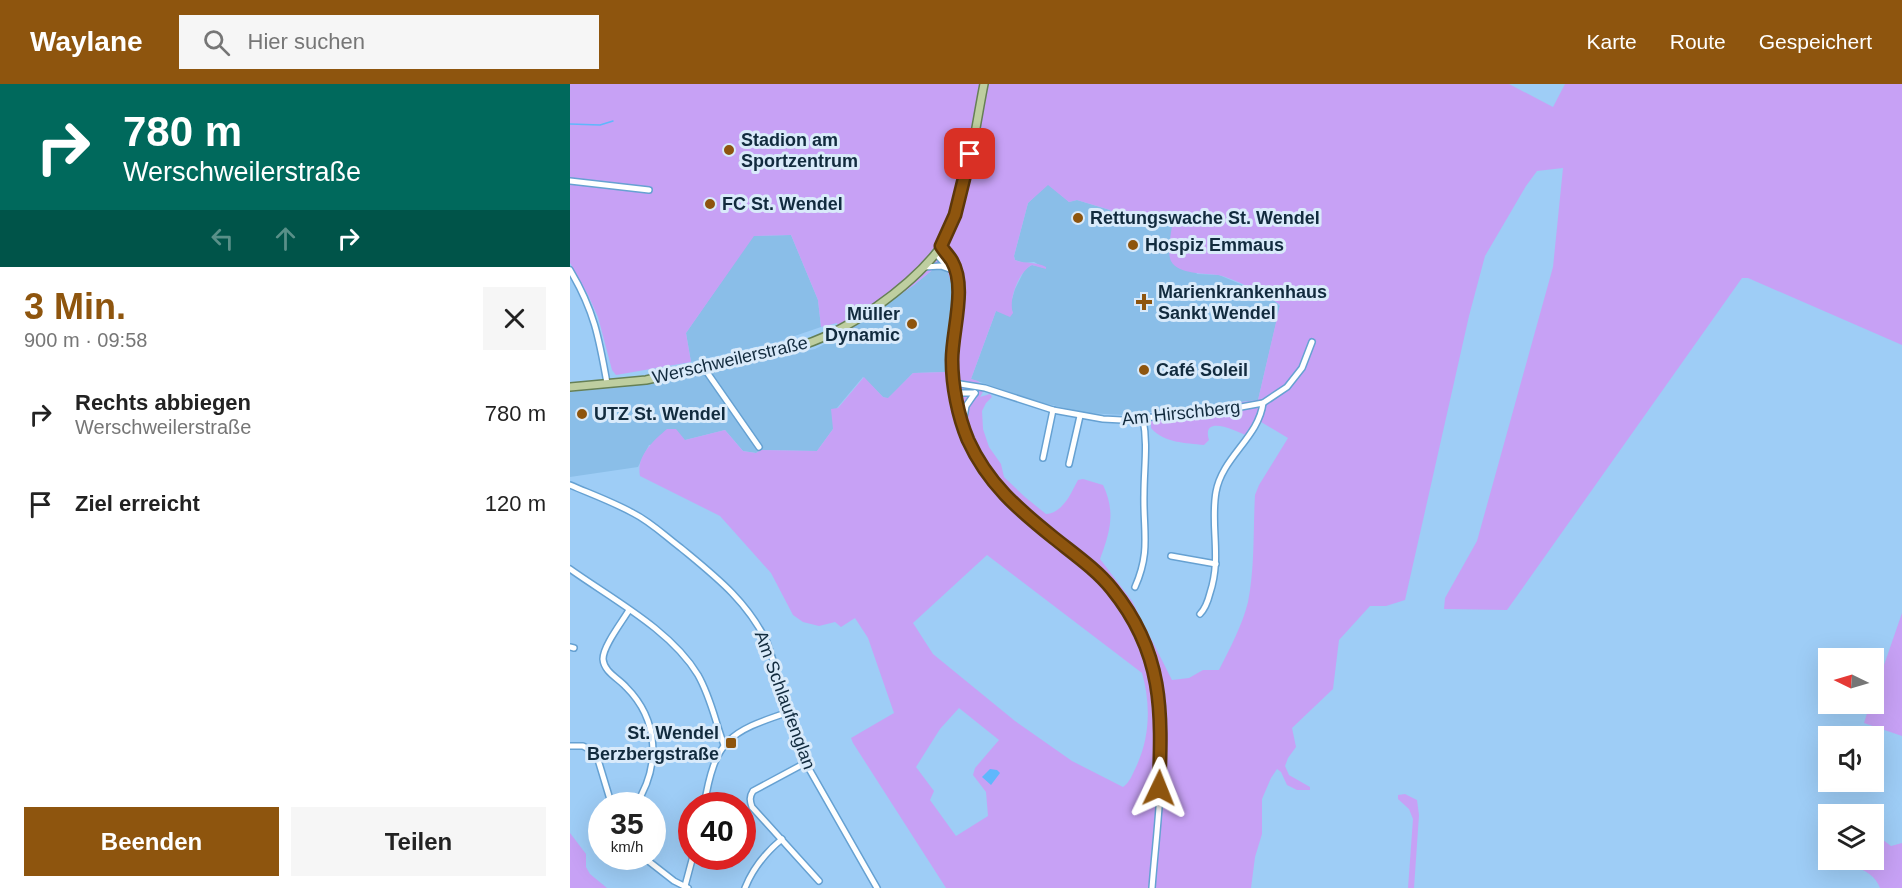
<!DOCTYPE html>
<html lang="de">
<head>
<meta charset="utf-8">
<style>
	:root { --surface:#fff; --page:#f6f6f6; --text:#222; --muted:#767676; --accent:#8e550e }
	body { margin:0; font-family:Arial,sans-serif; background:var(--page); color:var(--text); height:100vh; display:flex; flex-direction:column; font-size:22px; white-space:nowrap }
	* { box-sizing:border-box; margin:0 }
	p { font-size:20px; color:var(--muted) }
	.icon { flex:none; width:33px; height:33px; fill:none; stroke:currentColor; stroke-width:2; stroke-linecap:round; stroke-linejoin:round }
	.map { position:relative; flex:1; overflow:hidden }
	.side { display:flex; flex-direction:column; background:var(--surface); width:570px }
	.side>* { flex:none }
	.banner { background:#00695c; color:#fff; overflow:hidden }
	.needle { width:39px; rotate:275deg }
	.buttons { position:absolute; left:1248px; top:564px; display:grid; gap:12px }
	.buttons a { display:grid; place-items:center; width:66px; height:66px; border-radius:0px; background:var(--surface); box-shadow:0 6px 24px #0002; font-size:30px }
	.speed { position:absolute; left:18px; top:708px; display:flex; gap:12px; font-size:30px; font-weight:700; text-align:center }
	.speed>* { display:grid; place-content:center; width:78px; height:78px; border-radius:50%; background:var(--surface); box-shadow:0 6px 24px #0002; line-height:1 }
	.speed small { font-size:15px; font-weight:400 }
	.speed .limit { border:9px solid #d22; background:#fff; color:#111 }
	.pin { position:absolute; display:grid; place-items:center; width:51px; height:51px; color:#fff; margin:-26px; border-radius:12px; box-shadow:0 3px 9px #0006 }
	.me { position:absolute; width:66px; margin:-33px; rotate:2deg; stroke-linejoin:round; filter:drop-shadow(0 0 4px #0008) }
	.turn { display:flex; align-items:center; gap:21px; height:126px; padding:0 24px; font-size:27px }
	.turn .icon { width:78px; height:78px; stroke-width:2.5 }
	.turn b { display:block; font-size:42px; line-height:51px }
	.lanes { display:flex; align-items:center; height:57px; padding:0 24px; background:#0003; justify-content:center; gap:30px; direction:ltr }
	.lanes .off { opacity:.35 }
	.round { display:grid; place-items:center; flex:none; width:63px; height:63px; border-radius:0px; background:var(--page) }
	.overview { display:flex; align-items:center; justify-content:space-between; height:102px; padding:0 24px }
	h1 { font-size:36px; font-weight:700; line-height:45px; color:var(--accent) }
	.action { display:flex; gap:12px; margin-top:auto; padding:12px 24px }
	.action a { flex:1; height:69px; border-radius:0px; background:var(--accent); color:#fff; font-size:24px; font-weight:700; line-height:69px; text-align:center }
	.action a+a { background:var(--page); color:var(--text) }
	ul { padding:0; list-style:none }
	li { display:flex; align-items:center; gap:18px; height:90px; padding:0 24px }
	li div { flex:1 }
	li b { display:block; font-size:22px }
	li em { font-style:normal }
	header { display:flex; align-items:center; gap:36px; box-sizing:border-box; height:84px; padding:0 30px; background:var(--accent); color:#fff }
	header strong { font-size:28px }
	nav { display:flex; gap:33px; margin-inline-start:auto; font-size:21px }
	.search { width:420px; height:54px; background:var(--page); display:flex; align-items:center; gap:15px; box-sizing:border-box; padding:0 21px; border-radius:0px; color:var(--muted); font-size:22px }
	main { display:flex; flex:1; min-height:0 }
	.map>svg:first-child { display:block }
</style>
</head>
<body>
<header>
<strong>Waylane</strong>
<div class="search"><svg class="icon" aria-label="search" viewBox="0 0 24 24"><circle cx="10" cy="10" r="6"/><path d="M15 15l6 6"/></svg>Hier suchen</div>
<nav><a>Karte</a><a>Route</a><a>Gespeichert</a></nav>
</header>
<main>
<section class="side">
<div class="banner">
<div class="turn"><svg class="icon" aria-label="right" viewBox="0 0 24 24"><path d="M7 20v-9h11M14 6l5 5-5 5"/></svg><div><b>780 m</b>Werschweilerstraße</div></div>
<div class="lanes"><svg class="icon off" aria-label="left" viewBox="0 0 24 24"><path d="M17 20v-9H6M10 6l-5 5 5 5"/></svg><svg class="icon off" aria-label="ahead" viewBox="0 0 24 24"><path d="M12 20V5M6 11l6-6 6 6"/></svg><svg class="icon" aria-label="right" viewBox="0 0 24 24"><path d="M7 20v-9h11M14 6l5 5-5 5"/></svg></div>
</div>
<div class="overview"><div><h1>3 Min.</h1><p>900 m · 09:58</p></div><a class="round"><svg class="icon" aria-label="close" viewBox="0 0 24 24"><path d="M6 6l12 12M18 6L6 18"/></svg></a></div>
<ul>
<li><svg class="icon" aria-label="right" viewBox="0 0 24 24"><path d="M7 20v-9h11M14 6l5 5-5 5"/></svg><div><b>Rechts abbiegen</b><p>Werschweilerstraße</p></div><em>780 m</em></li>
<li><svg class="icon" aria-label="arrive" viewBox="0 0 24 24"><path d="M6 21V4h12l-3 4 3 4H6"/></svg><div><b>Ziel erreicht</b></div><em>120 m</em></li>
</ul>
<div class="action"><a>Beenden</a><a>Teilen</a></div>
</section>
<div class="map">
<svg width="1332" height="804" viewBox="0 0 1332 804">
	<rect width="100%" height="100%" fill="#9ecdf6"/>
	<g fill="#8abee8">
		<polygon points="478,100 499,118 507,116 540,126 546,136 575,133 584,128 595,128 603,131 603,144 627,190 649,191 701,213 710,222 688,316 554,331 517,329 473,319 401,295 426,227 443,229 440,222 445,205 455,185 462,181 475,184 464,178 454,179 445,176 444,172 458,119"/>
		<polygon points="221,151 248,216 251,243 207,258 121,278 116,249 183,152"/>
		<polygon points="366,183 377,186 383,198 385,212 377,284 375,288 343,289 318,315 313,313 293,293 267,324 263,345 247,367 191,366 186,369 173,367 155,346 115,356 79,361 68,383 0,393 0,308 56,303 108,294 245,265 272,251 344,201"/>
	</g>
	<g fill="#c7a1f5" fill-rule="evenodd">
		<path d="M0,0H939L983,23L995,0H1332V261L1178,194H1172L937,526L874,525L875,514L907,457L983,183L993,84L967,87L956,102L915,172L899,232L835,516L816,522H800L769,556L763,605L722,644L726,663L718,674L715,682L719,691L740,703V706H727L717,701L711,688L707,685L701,694L692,715V750L685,773L681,804H376L283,659L281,654L324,629L298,554L285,534L271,543L265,538L249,542L233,538L223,531L201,489L150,432L70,392C66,372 83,357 97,345H106L115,356L155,346L173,367L186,369L191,366L247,367L263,345L261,325L268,324L294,293L313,313L318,314L343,289L375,288L377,284C381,253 391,216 377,187L366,183L344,201L272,251L267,239L251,243L248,216L221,151L184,152L116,249L121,278L46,291L42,286L28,233L18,211L0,179ZM478,101L499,118L507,116L540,126L546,136C555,136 566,135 575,132C588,128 589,126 603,131C603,143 596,167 601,177C608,191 636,189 648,191C662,194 700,212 710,221L688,316L581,329V344C594,359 616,359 634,361L639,356C631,330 666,347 675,351L686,337L691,338L718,354L689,401L685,411C683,446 685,483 678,518C672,542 660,564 649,586H633L619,594L602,596L562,517L530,475C540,448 546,428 533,401L513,395L508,396C501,409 493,429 476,430L455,413L434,393L431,380L419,363L413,345L412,327L416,319L422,313L420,310L410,313L415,304L408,297L401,295L426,227L440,233L443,229C438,216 449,187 462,181L476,185V183C466,177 455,180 445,176L444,172L458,119ZM417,471L572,589C581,620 580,654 566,683C562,691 560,698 553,703L502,677L445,637L363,570L343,539ZM389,624L429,656L405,684L403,691L416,708L418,732L386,752L360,716L364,707L346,683L370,645Z"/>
		<polygon points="1332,529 1332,652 1294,639 1300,620 1304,620 1304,610"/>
		<polygon points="835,710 847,716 849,731 844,804 838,804 843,735 839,725 828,715 828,711"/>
		<path d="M1258,745V776H1304V749L1321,762L1332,759V804H1310C1302,781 1268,779 1248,774V766Z"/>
		<polygon points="0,749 16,770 16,783 20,790 37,804 0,804"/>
	</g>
	<polygon fill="#5fb7fc" points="420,685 427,686 430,689 421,701 412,693"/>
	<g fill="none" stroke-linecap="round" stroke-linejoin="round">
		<polyline stroke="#5fb7fc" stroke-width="1.5" points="0,40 30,41 43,37"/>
		<defs>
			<g id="minor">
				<polyline points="0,97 79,106"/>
				<path d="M371,162C374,167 379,171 382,177C396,202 382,246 382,275C382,301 388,331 398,355C419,407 459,432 501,467C530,491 561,520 575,557C604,632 588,725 582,804"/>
				<polyline points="365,169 377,182"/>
				<polyline points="354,183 371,182 385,187"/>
				<path d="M0,186C24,226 29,254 37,299"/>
				<polyline points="134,284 189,363"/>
				<polyline points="384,299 415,304 483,326 533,335 552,336 626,329 671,323 693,319 717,303 732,284 742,258"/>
				<polyline points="386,309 405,309"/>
				<polyline points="393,339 396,322 405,309"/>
				<polyline points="473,374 483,326"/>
				<polyline points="499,380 510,332"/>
				<path d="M0,401C21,410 43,418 63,429C81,438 95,452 111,464C146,493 176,516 197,558L238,683L307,804"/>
				<polyline points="601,472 646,480"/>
				<path d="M0,485C42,515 101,546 128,591C141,614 145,637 154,661"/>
				<path d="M565,503C581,467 573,447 574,410C574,384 578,360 573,335"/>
				<path d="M59,526C52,538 33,562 33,575C34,588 48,594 56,603C89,636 91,682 65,722"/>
				<path d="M630,530C636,524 638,517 640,509C652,473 640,442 646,408C652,373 689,353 693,319"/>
				<polyline points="0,563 4,564"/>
				<polyline points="0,662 13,662 26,669 42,722"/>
				<path d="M237,678L183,707C179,713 180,717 182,723L249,797"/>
				<path d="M134,722C145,656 158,648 219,628"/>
				<polyline points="72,772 104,797 118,804"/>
				<polyline points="115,802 123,772"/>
				<path d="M175,804C183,784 195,769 212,755"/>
			</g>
			<path id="major" d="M0,303L76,296L220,265C253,256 278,242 306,223C330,206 352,188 370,164C395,128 405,44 414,0"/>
		</defs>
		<use href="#minor" stroke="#66a1d2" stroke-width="8"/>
		<use href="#major" stroke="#668055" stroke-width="10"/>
		<use href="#minor" stroke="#fff" stroke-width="5"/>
		<use href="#major" stroke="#becea0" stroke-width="7"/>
	</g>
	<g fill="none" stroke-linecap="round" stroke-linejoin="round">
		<defs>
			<path id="route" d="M400,70L385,131L371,162C374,167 379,172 382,177C397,203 382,247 382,276C382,302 388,332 398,356C418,400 448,425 484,454C504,470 527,486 542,505C594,569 592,627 589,704"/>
		</defs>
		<use href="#route" stroke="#5c3709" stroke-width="15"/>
		<use href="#route" stroke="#8e550e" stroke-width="10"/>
	</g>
	<g fill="#8e550e" stroke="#d9eafa" stroke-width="2">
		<circle cx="159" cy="66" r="6"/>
		<circle cx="140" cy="120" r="6"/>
		<circle cx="508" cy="134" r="6"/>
		<circle cx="563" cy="161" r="6"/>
		<path d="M571 209h6v6h6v6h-6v6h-6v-6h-6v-6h6z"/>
		<circle cx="342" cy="240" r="6"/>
		<circle cx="574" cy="286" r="6"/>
		<circle cx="12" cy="330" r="6"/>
		<rect x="155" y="653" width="12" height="12" rx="3"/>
	</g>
	<g text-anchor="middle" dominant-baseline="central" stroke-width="6" stroke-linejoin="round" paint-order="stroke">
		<g font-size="18" font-weight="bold" fill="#122b3e" stroke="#d9eafa" text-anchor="start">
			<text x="171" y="56">Stadion am<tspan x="171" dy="21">Sportzentrum</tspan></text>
			<text x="152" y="120">FC St. Wendel</text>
			<text x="520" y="134">Rettungswache St. Wendel</text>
			<text x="575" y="161">Hospiz Emmaus</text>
			<text x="588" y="208">Marienkrankenhaus<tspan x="588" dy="21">Sankt Wendel</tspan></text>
			<text x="330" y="230" text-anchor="end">Müller<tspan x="330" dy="21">Dynamic</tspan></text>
			<text x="586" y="286">Café Soleil</text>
			<text x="24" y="330">UTZ St. Wendel</text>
			<text x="149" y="649" text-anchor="end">St. Wendel<tspan x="149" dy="21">Berzbergstraße</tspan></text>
		</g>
		<g font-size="18" fill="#122b3e" stroke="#d9eafa">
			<text transform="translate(160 276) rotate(-13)">Werschweilerstraße</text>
			<text transform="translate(611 329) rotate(-6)">Am Hirschberg</text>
			<text transform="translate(215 616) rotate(70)">Am Schlaufenglan</text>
		</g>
	</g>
</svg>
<div class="buttons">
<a><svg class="needle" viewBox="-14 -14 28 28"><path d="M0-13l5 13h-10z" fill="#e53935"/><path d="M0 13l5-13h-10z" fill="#767676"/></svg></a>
<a><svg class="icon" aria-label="sound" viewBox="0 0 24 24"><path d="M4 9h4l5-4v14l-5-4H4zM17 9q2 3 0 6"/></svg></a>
<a><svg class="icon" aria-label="layers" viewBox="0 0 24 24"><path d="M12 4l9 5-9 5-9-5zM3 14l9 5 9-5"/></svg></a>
</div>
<div class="speed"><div>35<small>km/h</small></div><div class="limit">40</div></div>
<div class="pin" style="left:400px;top:70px;background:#d93025"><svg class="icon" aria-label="arrive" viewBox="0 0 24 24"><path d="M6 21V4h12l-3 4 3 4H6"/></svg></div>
<svg class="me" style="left:589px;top:704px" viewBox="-20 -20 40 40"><path d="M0-17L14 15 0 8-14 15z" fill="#8e550e" stroke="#fff" stroke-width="4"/></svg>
</div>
</main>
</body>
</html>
